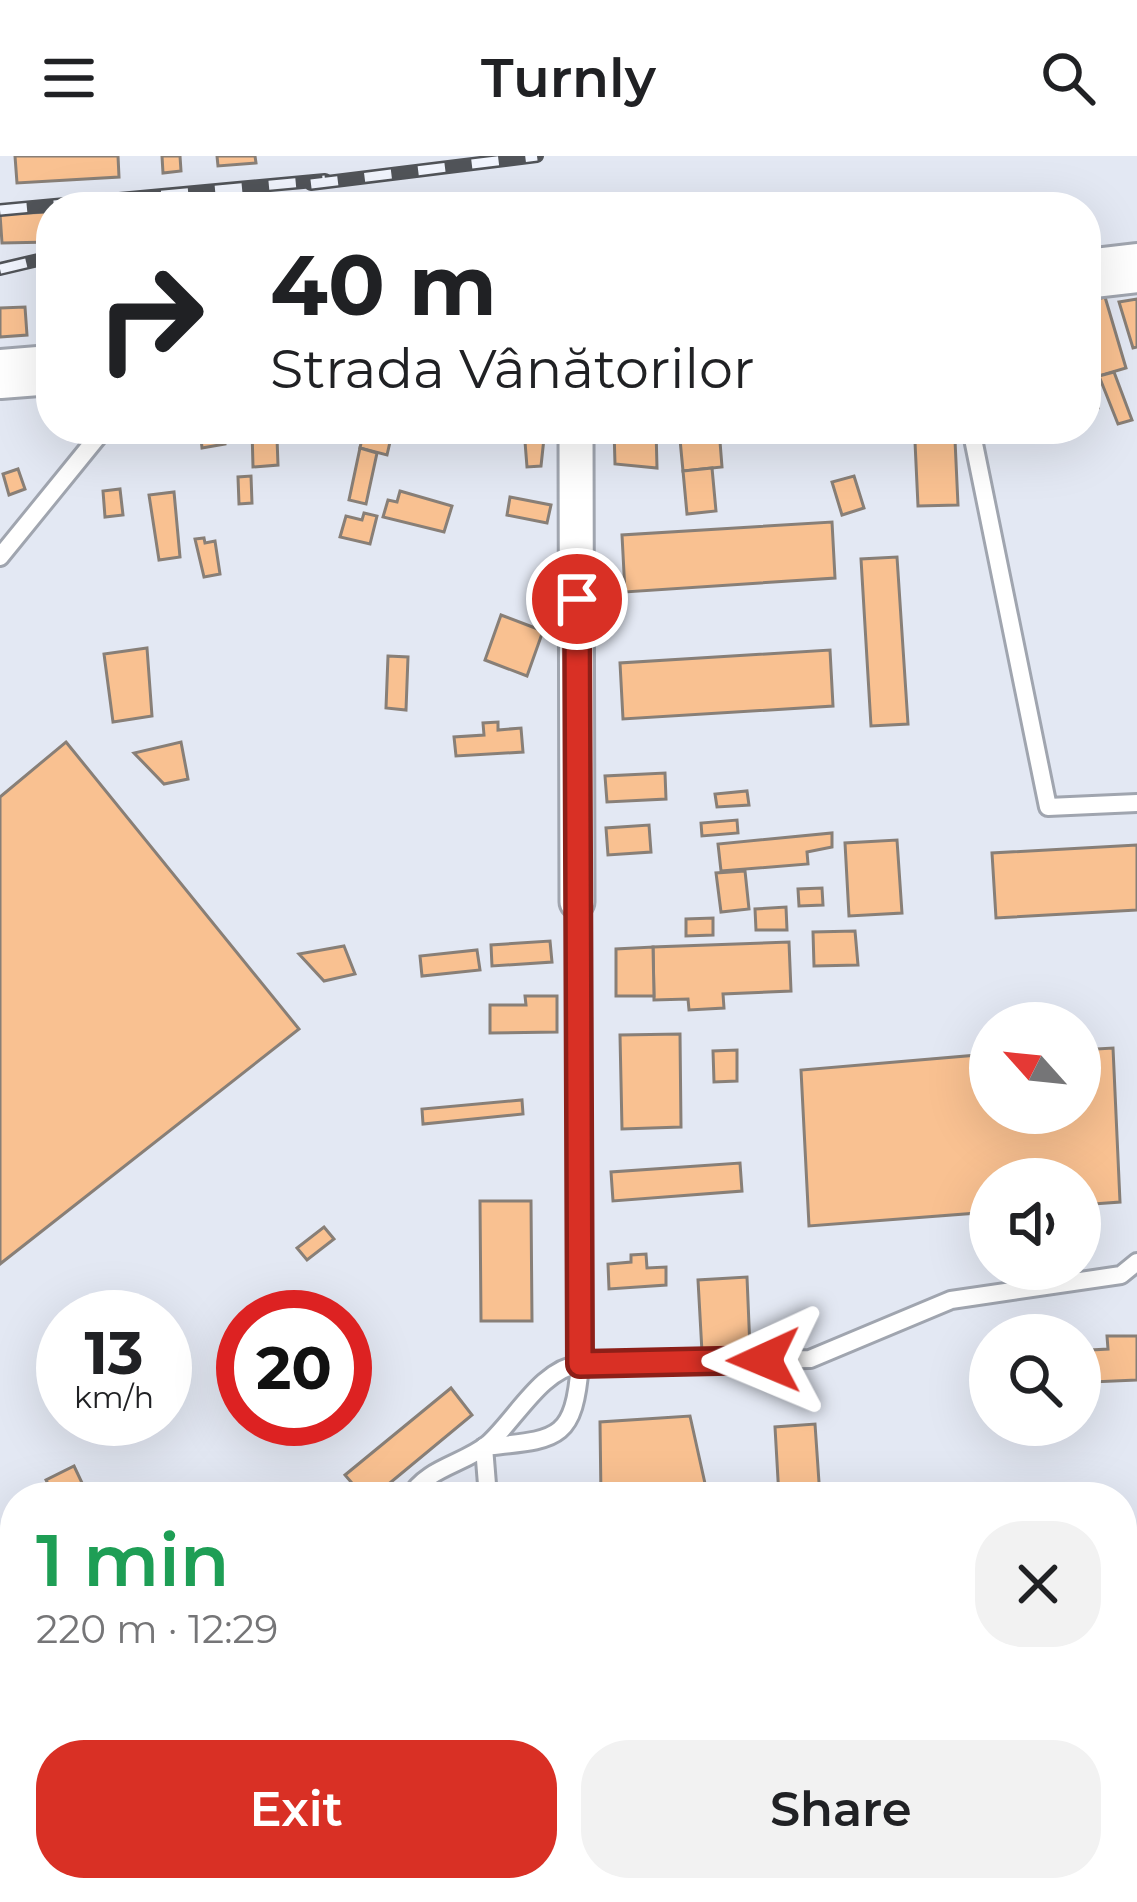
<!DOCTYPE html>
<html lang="en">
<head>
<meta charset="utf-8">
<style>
	:root { --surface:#fff; --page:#f2f2f2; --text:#202124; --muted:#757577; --accent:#d93025 }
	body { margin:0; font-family:Montserrat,sans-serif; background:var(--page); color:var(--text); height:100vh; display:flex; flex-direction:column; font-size:45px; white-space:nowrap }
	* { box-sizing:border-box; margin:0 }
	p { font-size:39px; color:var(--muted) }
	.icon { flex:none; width:66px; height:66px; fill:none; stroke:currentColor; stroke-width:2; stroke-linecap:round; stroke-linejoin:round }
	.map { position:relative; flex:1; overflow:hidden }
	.side { position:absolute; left:0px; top:1326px; width:1137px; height:420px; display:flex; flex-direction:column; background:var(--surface); border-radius:48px 48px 0 0; box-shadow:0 12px 48px #0002 }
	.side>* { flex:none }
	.top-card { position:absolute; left:36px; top:36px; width:1065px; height:252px; border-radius:48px; box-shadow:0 12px 48px #0002; background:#fff; color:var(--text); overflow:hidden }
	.needle { width:78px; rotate:297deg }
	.buttons { position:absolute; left:969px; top:846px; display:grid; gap:24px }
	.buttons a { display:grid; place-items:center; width:132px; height:132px; border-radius:50%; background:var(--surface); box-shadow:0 12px 48px #0002; font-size:60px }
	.speed { position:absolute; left:36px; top:1134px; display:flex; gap:24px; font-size:60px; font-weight:700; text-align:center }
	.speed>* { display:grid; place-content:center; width:156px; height:156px; border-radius:50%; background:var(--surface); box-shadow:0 12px 48px #0002; line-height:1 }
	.speed small { font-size:30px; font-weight:400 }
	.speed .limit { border:18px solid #d22; background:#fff; color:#111 }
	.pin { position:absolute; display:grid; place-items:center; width:102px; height:102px; color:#fff; margin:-51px; border:6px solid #fff; border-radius:50%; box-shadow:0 3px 12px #0007 }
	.me { position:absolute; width:132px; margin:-66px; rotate:269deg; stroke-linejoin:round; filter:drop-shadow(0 0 9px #0008) }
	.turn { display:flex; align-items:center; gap:42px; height:252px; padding:0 36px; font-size:54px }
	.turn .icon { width:156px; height:156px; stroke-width:2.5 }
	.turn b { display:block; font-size:84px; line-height:102px }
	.round { display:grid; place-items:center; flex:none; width:126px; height:126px; border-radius:48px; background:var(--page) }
	.summary { display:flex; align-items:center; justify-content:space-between; height:204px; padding:0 36px }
	h1 { font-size:72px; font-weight:600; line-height:90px; color:#1e9e55 }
	.action { display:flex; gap:24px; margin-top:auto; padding:24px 36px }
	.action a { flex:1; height:138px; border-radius:48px; background:var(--accent); color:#fff; font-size:48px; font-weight:600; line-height:138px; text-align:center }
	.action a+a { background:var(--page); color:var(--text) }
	header { display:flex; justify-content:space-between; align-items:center; height:156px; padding:0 36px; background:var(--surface); font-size:54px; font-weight:600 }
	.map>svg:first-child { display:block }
</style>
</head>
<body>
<header><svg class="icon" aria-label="menu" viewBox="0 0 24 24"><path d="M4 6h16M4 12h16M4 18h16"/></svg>Turnly<svg class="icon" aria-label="search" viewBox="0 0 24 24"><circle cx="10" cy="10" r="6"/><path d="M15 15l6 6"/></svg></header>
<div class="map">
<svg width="1137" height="1746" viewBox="0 0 1137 1746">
	<rect width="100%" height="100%" fill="#e3e8f3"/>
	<g fill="#f9c191" stroke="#887f77" stroke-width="3">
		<polygon points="15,0 118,0 119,21 17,27"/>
		<polygon points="162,0 180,0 181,15 163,17"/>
		<polygon points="217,0 255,0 256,7 218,10"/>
		<polygon points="51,56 51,86 2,87 0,58"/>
		<polygon points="1105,141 1126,212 1099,220 1086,175 1086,146"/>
		<polygon points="1137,143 1137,191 1133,192 1119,146"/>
		<polygon points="25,151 27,179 0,181 0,152"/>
		<polygon points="1086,214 1098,252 1086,256"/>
		<polygon points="1114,216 1132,264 1118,268 1099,220"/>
		<polygon points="200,273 224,273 225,288 202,292"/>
		<polygon points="252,273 284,273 277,282 278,309 253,311"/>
		<polygon points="364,273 393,273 387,299 360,292"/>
		<polygon points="524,273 545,273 541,310 527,311"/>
		<polygon points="614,273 656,273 657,312 615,308"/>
		<polygon points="679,273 719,273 722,311 683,315"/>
		<polygon points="955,284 958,349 918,350 915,286"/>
		<polygon points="360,292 377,297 366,348 349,344"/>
		<polygon points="712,312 716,355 687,358 683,315"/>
		<polygon points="18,313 25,333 9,339 3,318"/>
		<polygon points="251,320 252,347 239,348 238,321"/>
		<polygon points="854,320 864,352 842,359 832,326"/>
		<polygon points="120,333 123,359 105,361 103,335"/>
		<polygon points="400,335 452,350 444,376 383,361 388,344 397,346"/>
		<polygon points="174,336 180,401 159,404 149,339"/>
		<polygon points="510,341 551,349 547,367 507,359"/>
		<polygon points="364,357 377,360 370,388 340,381 346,360 362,364"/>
		<polygon points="832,366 835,422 625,436 622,379"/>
		<polygon points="204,382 205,387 215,385 220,418 204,421 195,383"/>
		<polygon points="897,401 908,568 871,570 861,403"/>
		<polygon points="501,459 543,475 527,520 485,504"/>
		<polygon points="147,492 152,560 113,566 104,498"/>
		<polygon points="830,494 833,550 623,563 620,507"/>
		<polygon points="388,500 408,501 406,554 386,552"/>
		<polygon points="498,566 498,574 521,572 523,596 456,600 454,581 484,579 483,567"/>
		<polygon points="66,586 299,873 0,1108 0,641"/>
		<polygon points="181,586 188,623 164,628 134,597"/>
		<polygon points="665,617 666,643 607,646 605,620"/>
		<polygon points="747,635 749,649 717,651 715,638"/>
		<polygon points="737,664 738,677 702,680 701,667"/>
		<polygon points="649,669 651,696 608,699 606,672"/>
		<polygon points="832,677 832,691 807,696 808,708 721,715 718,688"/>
		<polygon points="897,684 902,757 849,760 845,687"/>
		<polygon points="1137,689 1137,754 996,762 992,697"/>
		<polygon points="745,715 749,753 721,756 716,717"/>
		<polygon points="822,732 823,749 799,750 798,733"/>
		<polygon points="786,751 787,774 756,774 755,753"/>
		<polygon points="713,762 713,779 686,780 686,763"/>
		<polygon points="855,775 858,809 814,810 813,776"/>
		<polygon points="550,785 552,806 492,810 491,789"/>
		<polygon points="789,786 791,835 723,838 724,852 689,854 688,843 654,844 653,791"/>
		<polygon points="344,790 355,818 324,825 299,798"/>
		<polygon points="653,791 654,840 616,840 616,793"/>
		<polygon points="477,794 480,814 422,820 420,800"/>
		<polygon points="525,840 557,840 557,876 490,877 490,849 526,849"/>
		<polygon points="680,878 681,971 622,973 620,879"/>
		<polygon points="1113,892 1120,1046 1080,1049 1080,1023 990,1023 990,1056 809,1070 801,914 990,898 990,957 1080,957 1080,894"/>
		<polygon points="737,894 737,925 714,926 713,895"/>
		<polygon points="522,944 523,958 423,968 422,953"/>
		<polygon points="740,1007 742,1035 613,1045 611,1016"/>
		<polygon points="480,1045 531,1045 532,1165 481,1165"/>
		<polygon points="324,1071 334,1083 307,1104 297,1092"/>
		<polygon points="646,1098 647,1112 666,1111 666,1129 609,1133 608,1108 631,1106 631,1099"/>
		<polygon points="747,1121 750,1193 702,1196 698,1124"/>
		<polygon points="1107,1180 1137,1180 1137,1224 1092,1226 1091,1194 1108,1193"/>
		<polygon points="451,1232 472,1259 373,1341 364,1341 345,1319"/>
		<polygon points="690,1260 708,1341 601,1341 600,1266"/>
		<polygon points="815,1268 820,1341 779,1341 775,1271"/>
		<polygon points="74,1310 84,1331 54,1341 46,1324"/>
		<polygon points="1137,1480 1137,1746 922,1746 922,1731 1122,1731 1122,1481"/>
		<polygon points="15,1581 15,1647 0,1648 0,1582"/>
		<polygon points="1,1703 15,1703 15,1731 83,1731 83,1739 3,1743"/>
		<polygon points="143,1731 267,1731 265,1746 144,1746"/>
		<polygon points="439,1731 518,1731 519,1746 300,1746 300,1737"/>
	</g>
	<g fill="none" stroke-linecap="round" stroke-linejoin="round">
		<defs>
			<g id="lane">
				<polyline points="971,273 1048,651 1137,647"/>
				<polyline points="0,401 104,273"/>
				<path d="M484,1291C556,1283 574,1287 580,1208L810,1203L951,1144L1121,1119L1137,1106"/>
				<polyline points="484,1291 488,1341"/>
				<path d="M410,1341C426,1312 464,1308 488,1288C516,1263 541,1213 580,1208L577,746"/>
				<polyline points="555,1731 557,1746"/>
				<polyline points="896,1731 901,1746"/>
			</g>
			<polyline id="street" points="576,273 577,746"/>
			<g id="secondary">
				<polyline points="1086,118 1137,112"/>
				<polyline points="0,218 51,214"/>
			</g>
		</defs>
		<use href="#lane" stroke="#a0a5af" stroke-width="22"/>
		<use href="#street" stroke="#a0a5af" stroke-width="39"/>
		<use href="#secondary" stroke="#a0a5af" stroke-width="54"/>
		<use href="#lane" stroke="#fff" stroke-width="16"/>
		<use href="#street" stroke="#fff" stroke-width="33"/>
		<use href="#secondary" stroke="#fff" stroke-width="48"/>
		<defs>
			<g id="rail">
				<polyline points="311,28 537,0"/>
				<polyline points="0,54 325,24"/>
				<polyline points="0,113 51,101"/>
			</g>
		</defs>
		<use href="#rail" stroke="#515459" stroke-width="14"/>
		<use href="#rail" stroke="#f1f5fe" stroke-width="9" stroke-dasharray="27" stroke-linecap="butt"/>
	</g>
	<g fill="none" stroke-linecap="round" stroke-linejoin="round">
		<defs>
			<polyline id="route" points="577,443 580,1208 764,1204"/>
		</defs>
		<use href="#route" stroke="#8d1f18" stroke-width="30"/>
		<use href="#route" stroke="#d93025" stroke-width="21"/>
	</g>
</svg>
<div class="buttons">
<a><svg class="needle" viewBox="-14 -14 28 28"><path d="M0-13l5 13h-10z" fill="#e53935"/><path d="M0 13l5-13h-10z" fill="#757577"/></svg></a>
<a><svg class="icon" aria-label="sound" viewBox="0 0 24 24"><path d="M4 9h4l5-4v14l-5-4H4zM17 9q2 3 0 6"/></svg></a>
<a><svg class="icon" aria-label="search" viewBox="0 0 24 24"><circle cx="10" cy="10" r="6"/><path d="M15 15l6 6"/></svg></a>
</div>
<div class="speed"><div>13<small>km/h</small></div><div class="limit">20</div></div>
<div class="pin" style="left:577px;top:443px;background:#d93025"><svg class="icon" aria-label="arrive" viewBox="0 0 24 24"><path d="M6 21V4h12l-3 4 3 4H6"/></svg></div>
<svg class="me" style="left:764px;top:1204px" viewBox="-20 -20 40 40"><path d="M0-17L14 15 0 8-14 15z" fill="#d93025" stroke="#fff" stroke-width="4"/></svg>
<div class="top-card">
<div class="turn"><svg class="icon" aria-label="right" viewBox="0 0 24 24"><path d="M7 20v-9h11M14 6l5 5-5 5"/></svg><div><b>40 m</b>Strada Vânătorilor</div></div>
</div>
<section class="side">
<div class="summary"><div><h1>1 min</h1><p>220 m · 12:29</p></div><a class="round"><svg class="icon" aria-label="close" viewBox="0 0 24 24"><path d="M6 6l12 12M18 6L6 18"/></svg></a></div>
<div class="action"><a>Exit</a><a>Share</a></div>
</section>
</div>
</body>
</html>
